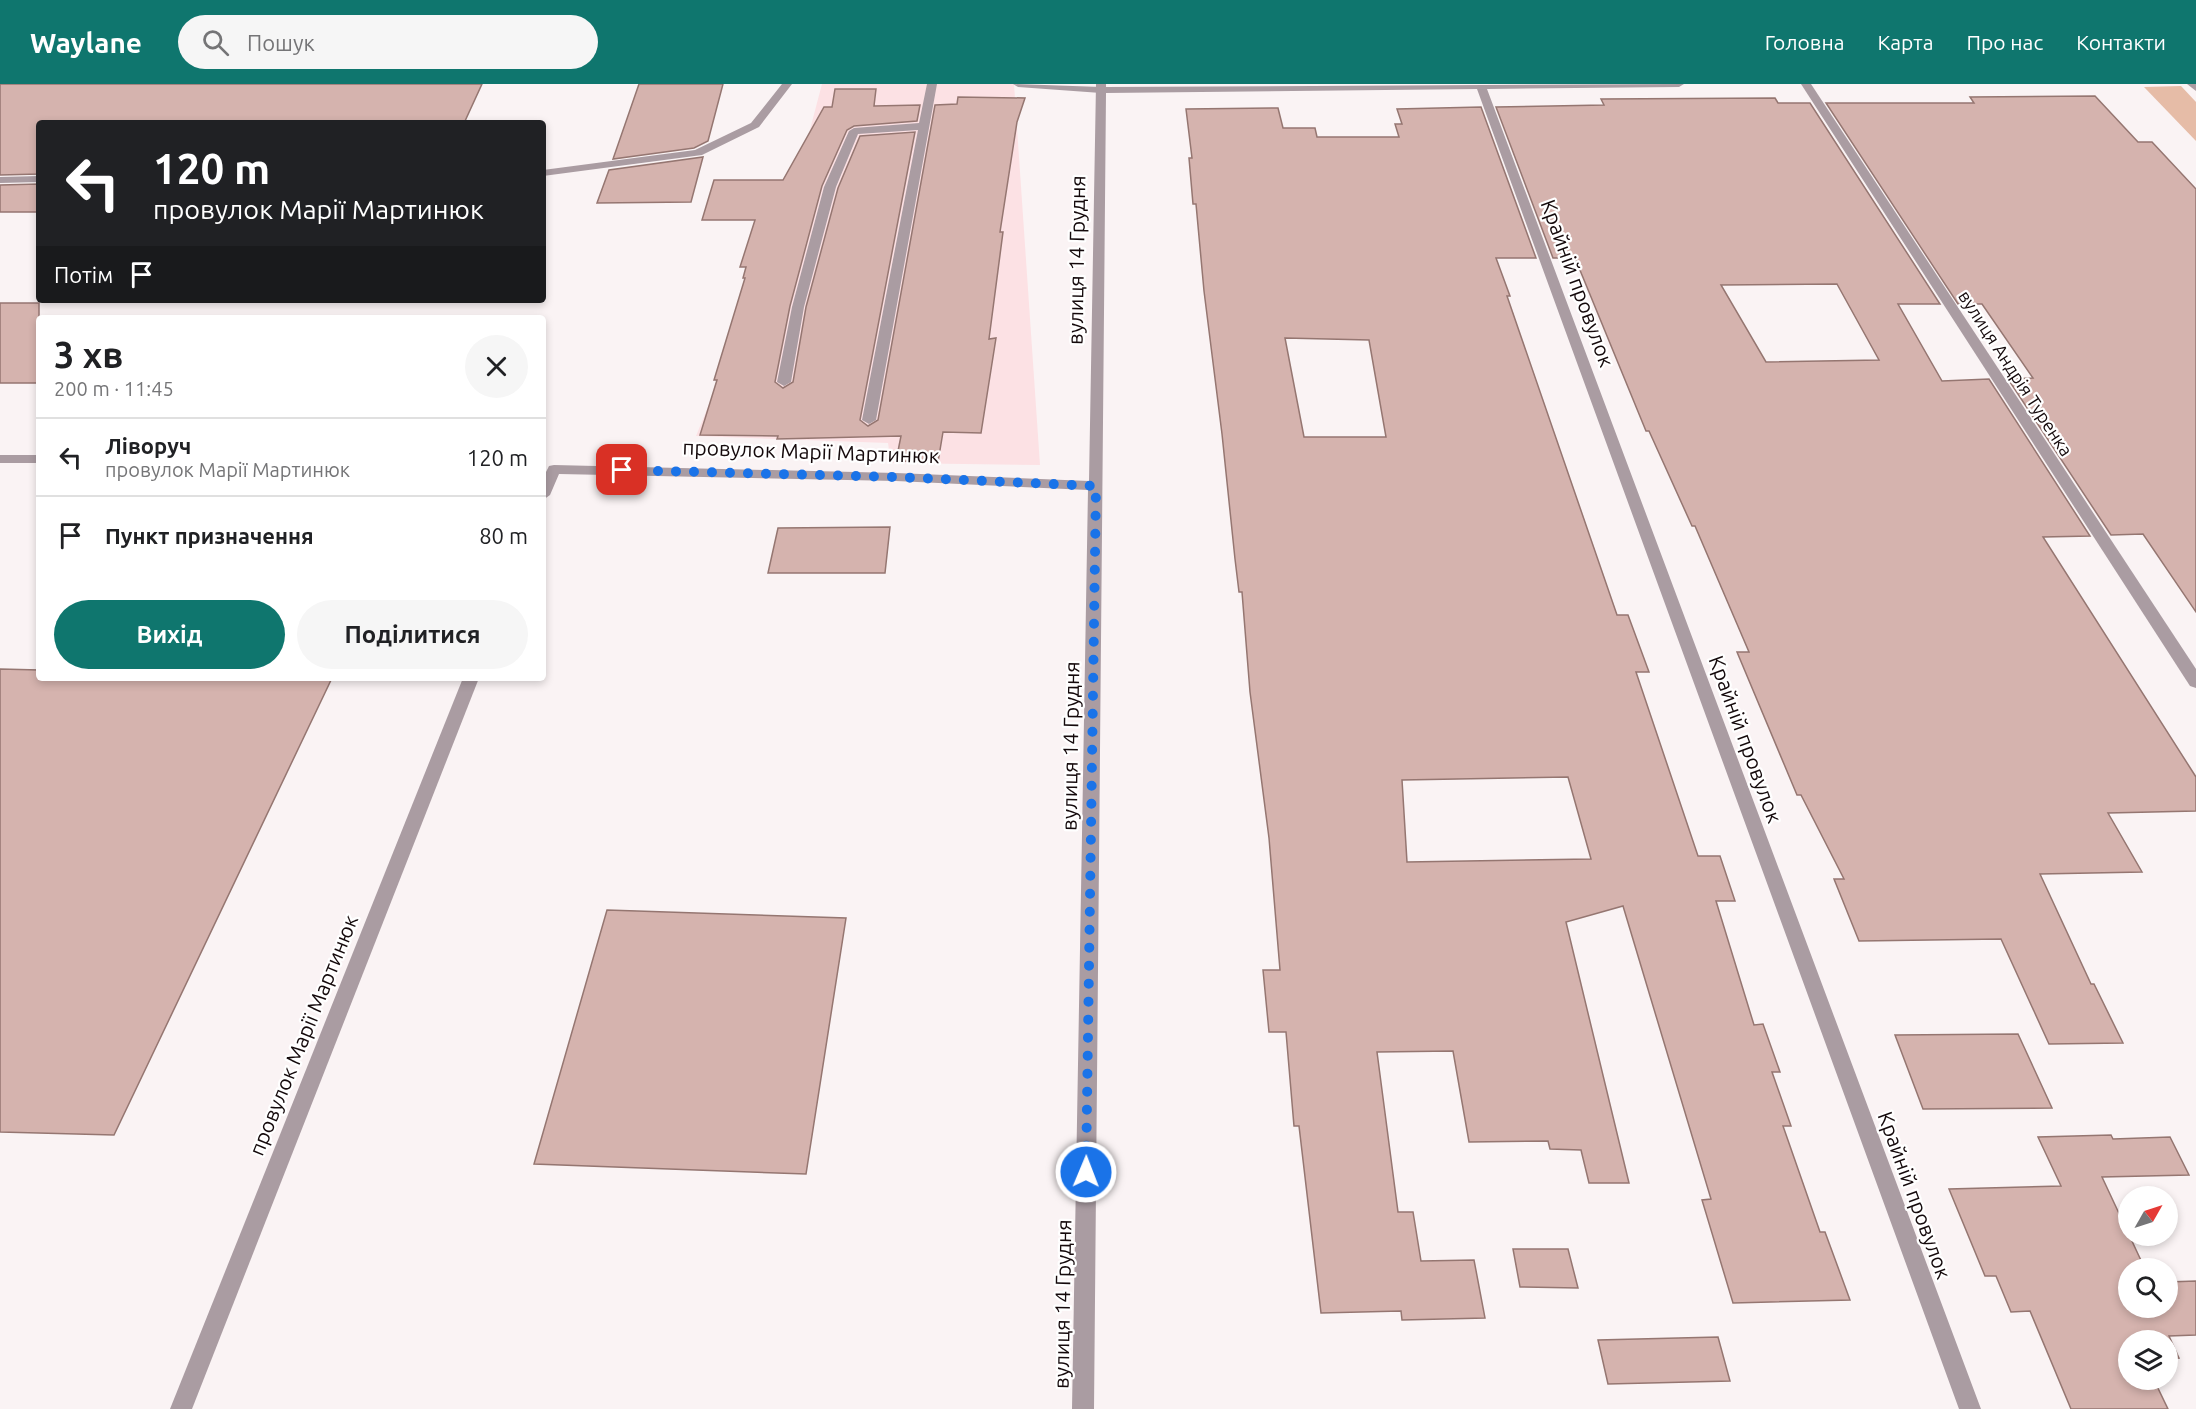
<!DOCTYPE html>
<html lang="uk">
<head>
<meta charset="utf-8">
<style>
	:root { --surface:#fff; --page:#f6f6f6; --text:#202124; --muted:#757577; --line:#e0e0e0; --accent:#0f766e }
	body { margin:0; font-family:Ubuntu,sans-serif; background:var(--page); color:var(--text); height:100vh; display:flex; flex-direction:column; font-size:22px; white-space:nowrap }
	* { box-sizing:border-box; margin:0 }
	p { font-size:20px; color:var(--muted) }
	.icon { flex:none; width:33px; height:33px; fill:none; stroke:currentColor; stroke-width:2; stroke-linecap:round; stroke-linejoin:round }
	.map { position:relative; flex:1; overflow:hidden }
	.drawer { position:absolute; left:36px; top:231px; width:510px; height:366px; display:flex; flex-direction:column; background:var(--surface); border-radius:6px; box-shadow:0 3px 9px #0003 }
	.drawer>* { flex:none }
	.hud { position:absolute; left:36px; top:36px; width:510px; height:183px; border-radius:6px; box-shadow:0 3px 9px #0003; background:#202124; color:#fff; overflow:hidden }
	.needle { width:39px; rotate:51deg }
	.controls { position:absolute; left:2118px; top:1102px; display:grid; gap:12px }
	.controls a { display:grid; place-items:center; width:60px; height:60px; border-radius:50%; background:var(--surface); box-shadow:0 3px 9px #0003; font-size:30px }
	.pin { position:absolute; display:grid; place-items:center; width:51px; height:51px; color:#fff; margin:-26px; border-radius:12px; box-shadow:0 3px 9px #0006 }
	.me { position:absolute; width:66px; margin:-33px; rotate:1deg; stroke-linejoin:round; filter:drop-shadow(0 0 4px #0008) }
	.turn { display:flex; align-items:center; gap:21px; height:126px; padding:0 18px; font-size:27px }
	.turn .icon { width:78px; height:78px; stroke-width:2.5 }
	.turn b { display:block; font-size:42px; line-height:51px }
	.then { display:flex; align-items:center; height:57px; padding:0 18px; background:#0003; gap:12px; font-size:22px }
	.round { display:grid; place-items:center; flex:none; width:63px; height:63px; border-radius:32px; background:var(--page) }
	.head { display:flex; align-items:center; justify-content:space-between; height:102px; padding:0 18px }
	h1 { font-size:36px; font-weight:700; line-height:45px }
	.action { display:flex; gap:12px; margin-top:auto; padding:12px 18px }
	.action a { flex:1; height:69px; border-radius:36px; background:var(--accent); color:#fff; font-size:24px; font-weight:700; line-height:69px; text-align:center }
	.action a+a { background:var(--page); color:var(--text) }
	ul { padding:0; list-style:none }
	li { display:flex; align-items:center; gap:18px; height:78px; padding:0 18px; border-top:2px solid var(--line) }
	li div { flex:1 }
	li b { display:block; font-size:22px }
	li em { font-style:normal }
	header { display:flex; align-items:center; gap:36px; box-sizing:border-box; height:84px; padding:0 30px; background:var(--accent); color:#fff }
	header strong { font-size:28px }
	nav { display:flex; gap:33px; margin-inline-start:auto; font-size:21px }
	.search { width:420px; height:54px; background:var(--page); display:flex; align-items:center; gap:15px; box-sizing:border-box; padding:0 21px; border-radius:33px; color:var(--muted); font-size:22px }
	.map>svg:first-child { display:block }
</style>
</head>
<body>
<header>
<strong>Waylane</strong>
<div class="search"><svg class="icon" aria-label="search" viewBox="0 0 24 24"><circle cx="10" cy="10" r="6"/><path d="M15 15l6 6"/></svg>Пошук</div>
<nav><a>Головна</a><a>Карта</a><a>Про нас</a><a>Контакти</a></nav>
</header>
<div class="map">
<svg width="2196" height="1325" viewBox="0 0 2196 1325">
	<rect width="100%" height="100%" fill="#faf3f4"/>
	<polygon fill="#fce1e4" points="822,0 1014,0 1040,381 891,379 888,359 696,352 789,125"/>
	<polygon fill="#e6bca7" points="2181,2 2196,18 2196,57 2144,3"/>
	<g fill="#d5b3ae" stroke="#957671" stroke-width="1.5" fill-rule="evenodd">
		<polygon points="0,0 482,0 465,37 39,39 39,90 0,91"/>
		<polygon points="639,0 723,0 708,57 694,64 613,75"/>
		<polygon points="835,5 876,5 874,22 920,21 917,37 854,42 847,46 822,102 790,222 775,298 783,304 793,298 806,223 838,104 860,52 915,48 860,336 868,342 878,336 935,21 957,20 958,13 1025,14 1017,38 1000,148 1003,148 989,255 996,254 981,349 943,348 938,378 896,377 901,352 777,355 778,352 700,351 717,296 714,296 745,194 743,194 746,183 740,183 755,136 702,136 714,96 783,96 824,23 832,23"/>
		<polygon points="2095,12 2138,58 2152,58 2196,105 2196,528 2143,450 2111,451 2008,295 2033,294 1982,220 1958,220 1826,19 1974,19 1970,13"/>
		<path d="M1775,14L1778,19H1810L1940,220H1898L1942,297L1989,295L2090,452L2043,453L2196,693V727L2108,729L2142,788L2040,790L2091,900H2094L2123,959L2049,960L2001,855L1859,857L1834,795H1844L1801,711H1797L1737,568H1749L1695,442H1692L1649,347H1646L1575,174H1553L1496,23L1604,21L1601,15ZM1837,200L1879,276L1766,278L1721,201Z"/>
		<path d="M1481,23L1536,174H1496L1510,212H1507L1617,531H1628L1649,588H1636L1698,772H1720L1735,817H1716L1754,941L1763,940L1780,988H1772L1791,1042H1783L1820,1148H1825L1850,1216L1733,1219L1702,1116L1711,1115L1623,822L1566,838L1629,1099H1589L1581,1066L1550,1065L1548,1057L1469,1058L1453,967L1377,968L1398,1128H1413L1421,1177L1474,1176L1485,1234L1402,1236L1401,1227L1321,1229L1299,1042H1294L1286,948H1269L1263,886H1280L1269,754L1250,608L1242,508H1239L1235,475L1222,350L1204,207L1196,120H1193L1189,74H1192L1186,25L1278,24L1283,44H1315L1317,53H1399L1395,40H1402L1397,25ZM1285,254L1369,256L1386,353H1304ZM1568,693L1591,775L1407,778L1402,696Z"/>
		<polygon points="703,73 691,118 597,119 609,86"/>
		<polygon points="39,100 39,128 0,128 0,101"/>
		<rect x="0" y="219" width="39" height="80"/>
		<polygon points="890,443 885,489 768,489 778,444"/>
		<polygon points="0,585 39,586 39,594 332,594 114,1051 0,1048"/>
		<polygon points="607,826 846,834 806,1090 534,1080"/>
		<polygon points="2018,950 2052,1024 1923,1025 1895,951"/>
		<polygon points="2111,1051 2113,1055 2170,1053 2189,1091 2102,1093 2145,1185 2128,1185 2128,1224 2168,1224 2168,1198 2196,1197 2196,1251 2169,1252 2179,1274 2168,1275 2168,1257 2128,1257 2128,1296 2154,1296 2168,1325 2071,1325 2030,1227 2011,1228 1996,1192 1985,1192 1949,1105 2061,1102 2038,1053"/>
		<polygon points="1513,1165 1568,1165 1578,1204 1520,1203"/>
		<polygon points="1718,1253 1730,1297 1608,1300 1598,1256"/>
	</g>
	<g fill="none" stroke-linecap="round" stroke-linejoin="round">
		<g fill="#aa9ca2" fill-rule="evenodd">
			<polygon points="927,0 937,0 876,336 869,340 862,336 918,46 858,50 836,103 804,223 791,298 784,302 777,298 792,223 824,103 849,47 854,44 919,39"/>
			<polygon points="1013,0 1101,3 1106,6 1101,9 1018,3"/>
			<rect x="0" y="371" width="39" height="8"/>
		</g>
		<g fill="#aa9ca2" fill-rule="evenodd">
			<polygon points="782,0 792,0 759,43 702,71 543,92 543,86 695,66 751,39"/>
			<polygon points="1096,0 1106,0 1106,3 1684,0 1679,3 1487,5 1981,1325 1959,1325 1477,5 1106,9 1094,1325 1072,1325 1088,406 896,397 559,390 550,411 543,416 543,394 549,382 554,381 896,389 1089,397"/>
			<polygon points="1801,0 1811,0 2196,585 2196,604 2190,602"/>
			<polygon points="2187,0 2196,0 2196,7"/>
			<polygon points="39,92 39,98 0,99 0,93"/>
			<polygon points="463,594 479,594 192,1325 170,1325"/>
		</g>
	</g>
	<g fill="none" stroke-linecap="round" stroke-linejoin="round">
		<polyline stroke="#1a73e8" stroke-width="10" stroke-dasharray="0 18" points="622,386 896,393 1096,402 1086,1088"/>
	</g>
	<g text-anchor="middle" dominant-baseline="central" stroke-width="4.5" stroke-linejoin="round" paint-order="stroke">
		<g font-size="18" fill="#14090b" stroke="#fff">
			<text transform="translate(2016 289) rotate(57)">вулиця Андрія Туренка</text>
		</g>
		<g font-size="21" fill="#14090b" stroke="#fff">
			<text transform="translate(1076 176) rotate(-89)">вулиця 14 Грудня</text>
			<text transform="translate(1578 199) rotate(70)">Крайній провулок</text>
			<text transform="translate(811 367) rotate(2)">провулок Марії Мартинюк</text>
			<text transform="translate(1746 655) rotate(70)">Крайній провулок</text>
			<text transform="translate(1070 662) rotate(-89)">вулиця 14 Грудня</text>
			<text transform="translate(303 951) rotate(-68)">провулок Марії Мартинюк</text>
			<text transform="translate(1915 1111) rotate(70)">Крайній провулок</text>
			<text transform="translate(1062 1220) rotate(-89)">вулиця 14 Грудня</text>
		</g>
	</g>
</svg>
<div class="controls">
<a><svg class="needle" viewBox="-14 -14 28 28"><path d="M0-13l5 13h-10z" fill="#e53935"/><path d="M0 13l5-13h-10z" fill="#757577"/></svg></a>
<a><svg class="icon" aria-label="search" viewBox="0 0 24 24"><circle cx="10" cy="10" r="6"/><path d="M15 15l6 6"/></svg></a>
<a><svg class="icon" aria-label="layers" viewBox="0 0 24 24"><path d="M12 4l9 5-9 5-9-5zM3 14l9 5 9-5"/></svg></a>
</div>
<div class="pin" style="left:622px;top:386px;background:#d93025"><svg class="icon" aria-label="arrive" viewBox="0 0 24 24"><path d="M6 21V4h12l-3 4 3 4H6"/></svg></div>
<svg class="me" style="left:1086px;top:1088px" viewBox="-20 -20 40 40"><circle r="17" fill="#1a73e8" stroke="#fff" stroke-width="3"/><path d="M0-11L8 9 0 5-8 9z" fill="#fff"/></svg>
<div class="hud">
<div class="turn"><svg class="icon" aria-label="left" viewBox="0 0 24 24"><path d="M17 20v-9H6M10 6l-5 5 5 5"/></svg><div><b>120 m</b>провулок Марії Мартинюк</div></div>
<div class="then">Потім<svg class="icon" aria-label="arrive" viewBox="0 0 24 24"><path d="M6 21V4h12l-3 4 3 4H6"/></svg></div>
</div>
<section class="drawer">
<div class="head"><div><h1>3 хв</h1><p>200 m · 11:45</p></div><a class="round"><svg class="icon" aria-label="close" viewBox="0 0 24 24"><path d="M6 6l12 12M18 6L6 18"/></svg></a></div>
<ul>
<li><svg class="icon" aria-label="left" viewBox="0 0 24 24"><path d="M17 20v-9H6M10 6l-5 5 5 5"/></svg><div><b>Ліворуч</b><p>провулок Марії Мартинюк</p></div><em>120 m</em></li>
<li><svg class="icon" aria-label="arrive" viewBox="0 0 24 24"><path d="M6 21V4h12l-3 4 3 4H6"/></svg><div><b>Пункт призначення</b></div><em>80 m</em></li>
</ul>
<div class="action"><a>Вихід</a><a>Поділитися</a></div>
</section>
</div>
</body>
</html>
